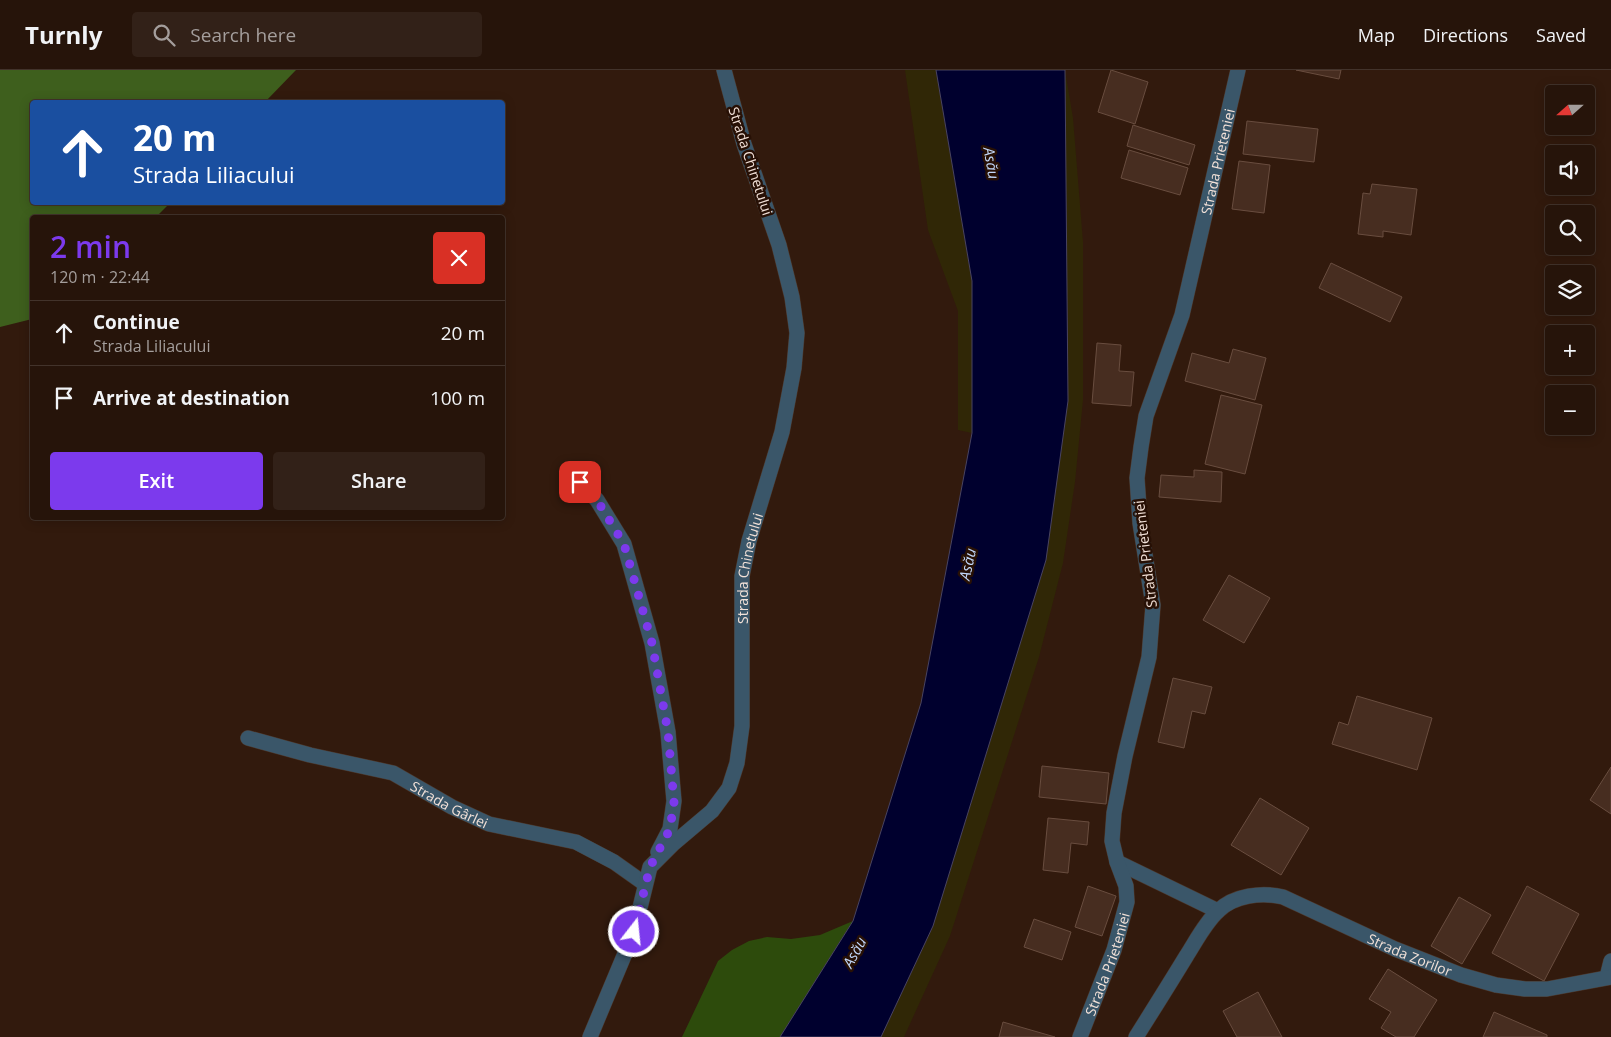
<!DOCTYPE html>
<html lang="en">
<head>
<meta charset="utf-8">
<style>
	:root { --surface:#26140a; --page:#322118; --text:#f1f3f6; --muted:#a49e9c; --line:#42332b; --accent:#7c3aed }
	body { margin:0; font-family:"Open Sans",sans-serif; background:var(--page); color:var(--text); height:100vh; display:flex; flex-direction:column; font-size:19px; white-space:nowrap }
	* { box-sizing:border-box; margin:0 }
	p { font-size:16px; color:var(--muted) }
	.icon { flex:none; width:28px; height:28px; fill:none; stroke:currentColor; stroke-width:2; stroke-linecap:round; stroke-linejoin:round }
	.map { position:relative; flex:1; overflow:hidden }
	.details { position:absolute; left:30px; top:145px; width:475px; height:305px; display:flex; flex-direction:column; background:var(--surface); border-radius:5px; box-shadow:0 2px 12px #0003,0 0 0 1px var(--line) }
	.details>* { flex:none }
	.guide { position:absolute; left:30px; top:30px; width:475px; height:105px; border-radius:5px; box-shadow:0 2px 12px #0003,0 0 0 1px var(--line); background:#1a4fa0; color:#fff; overflow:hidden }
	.needle { width:32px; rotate:249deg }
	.fabs { position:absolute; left:1545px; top:15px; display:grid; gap:10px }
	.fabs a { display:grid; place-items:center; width:50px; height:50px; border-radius:5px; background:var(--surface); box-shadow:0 2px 12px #0003,0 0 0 1px var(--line); font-size:25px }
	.pin { position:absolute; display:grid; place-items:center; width:42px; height:42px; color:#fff; margin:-21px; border-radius:10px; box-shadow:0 2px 8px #0006 }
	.me { position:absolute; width:55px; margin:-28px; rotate:16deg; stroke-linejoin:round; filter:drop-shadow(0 0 4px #0008) }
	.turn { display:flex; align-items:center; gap:18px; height:105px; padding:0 20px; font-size:22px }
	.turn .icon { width:65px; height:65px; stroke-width:2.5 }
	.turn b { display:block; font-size:35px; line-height:42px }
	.round { display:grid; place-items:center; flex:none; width:52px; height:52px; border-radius:5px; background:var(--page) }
	.headline { display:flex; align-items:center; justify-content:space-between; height:85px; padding:0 20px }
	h1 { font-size:30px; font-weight:600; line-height:38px; color:var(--accent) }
	.cta { display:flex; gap:10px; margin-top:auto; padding:10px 20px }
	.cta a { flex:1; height:58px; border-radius:5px; background:var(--accent); color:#fff; font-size:20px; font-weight:600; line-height:58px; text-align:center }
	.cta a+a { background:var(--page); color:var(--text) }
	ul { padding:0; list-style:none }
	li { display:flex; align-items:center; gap:15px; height:65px; padding:0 20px; border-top:1px solid var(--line) }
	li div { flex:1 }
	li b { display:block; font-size:19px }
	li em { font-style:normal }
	header { display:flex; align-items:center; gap:30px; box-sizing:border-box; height:70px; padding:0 25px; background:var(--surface); border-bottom:1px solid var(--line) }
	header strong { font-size:24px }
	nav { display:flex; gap:28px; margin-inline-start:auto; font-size:18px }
	.search { width:350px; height:45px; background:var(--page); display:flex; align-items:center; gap:12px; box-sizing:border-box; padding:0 18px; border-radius:5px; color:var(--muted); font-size:19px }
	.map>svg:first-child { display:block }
</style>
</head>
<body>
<header>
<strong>Turnly</strong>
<div class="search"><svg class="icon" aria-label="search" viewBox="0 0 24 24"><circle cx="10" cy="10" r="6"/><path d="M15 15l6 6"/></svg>Search here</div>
<nav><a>Map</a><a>Directions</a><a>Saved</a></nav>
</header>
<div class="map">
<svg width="1611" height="967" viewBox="0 0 1611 967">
	<rect width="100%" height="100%" fill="#321a0d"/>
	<polygon fill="#2d4b0c" points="853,851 780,967 682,967 718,891 732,880 749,871 767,867 791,869 820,865"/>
	<polygon fill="#3e5f1d" points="0,0 296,0 265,32 32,32 32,132 170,133 156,147 32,148 32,249 0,257"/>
	<g fill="#302706">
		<polygon points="905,0 936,0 972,211 972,363 958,360 958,241 928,160"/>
		<polygon points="1065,0 1073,48 1083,172 1083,330 1075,412 1063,493 1039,587 950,866 904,967 881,967 933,856 1068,331"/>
	</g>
	<polygon fill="#00002e" stroke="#494461" points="936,0 1065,0 1068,331 1046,490 933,856 881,967 780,967 853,851 921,633 972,363 972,211"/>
	<g fill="#472d20" stroke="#694d3f">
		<polygon points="1111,0 1148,12 1135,54 1098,42"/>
		<polygon points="1296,0 1341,0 1339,9"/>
		<polygon points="1247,51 1318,59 1314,92 1243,84"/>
		<polygon points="1133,55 1195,75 1189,95 1127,76"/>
		<polygon points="1129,80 1188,98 1180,125 1121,108"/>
		<polygon points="1239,91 1270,95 1264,143 1232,139"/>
		<polygon points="1372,114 1417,119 1411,165 1383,161 1383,167 1358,164 1363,123 1370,124"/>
		<polygon points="1331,193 1402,227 1390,252 1319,218"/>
		<polygon points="1097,273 1121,275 1119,301 1134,302 1131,336 1092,333"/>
		<polygon points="1233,279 1266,288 1255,330 1185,311 1192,283 1229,293"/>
		<polygon points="1221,325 1262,335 1245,404 1205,394"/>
		<polygon points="1194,400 1222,402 1221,432 1159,427 1161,405 1194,407"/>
		<polygon points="1229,505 1270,528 1244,573 1203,550"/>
		<polygon points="1173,608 1212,617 1205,644 1192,641 1184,678 1158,672"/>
		<polygon points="1357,626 1432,648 1417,700 1332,674 1339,652 1348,655"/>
		<polygon points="1042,696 1109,703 1106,734 1039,727"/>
		<polygon points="1611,697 1611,744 1590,730"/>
		<polygon points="1260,728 1309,758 1281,805 1231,775"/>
		<polygon points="1048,748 1089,752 1087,775 1071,773 1068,803 1043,800"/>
		<polygon points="1088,816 1116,826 1102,866 1075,857"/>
		<polygon points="1527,816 1579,844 1544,911 1492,883"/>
		<polygon points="1459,827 1491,845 1462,894 1431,876"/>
		<polygon points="1034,849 1071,862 1062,890 1024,877"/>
		<polygon points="1388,899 1437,930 1414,967 1396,967 1381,958 1391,942 1369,929"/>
		<polygon points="1258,922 1282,967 1237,967 1223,941"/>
		<polygon points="1494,942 1547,965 1547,967 1483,967"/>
		<polygon points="1003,952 1055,967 999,967"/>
	</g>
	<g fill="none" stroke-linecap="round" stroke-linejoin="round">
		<defs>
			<g id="minor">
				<polyline points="580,412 597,430 624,474 652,573 668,662 674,731 670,759 658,782"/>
				<path id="s1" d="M248,668L310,685L393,703L452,737L489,754L576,772L614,792L645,814"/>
				<polyline points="1117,792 1218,841"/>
				<polyline points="1607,907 1611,891"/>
				<path id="s2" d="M590,967L634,862L650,797L673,774L712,741L729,718L737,693L742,656V506L749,471L782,362L794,298L797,263L792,227L779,175L744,74L724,0"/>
				<path id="s3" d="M1080,967L1114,880L1127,832L1126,816L1117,792L1112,771L1114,743L1125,686L1149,587L1153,535L1140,453L1137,408L1141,377L1146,346L1182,245L1238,0"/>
				<path id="s4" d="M1136,967C1153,940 1170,913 1187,885C1196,871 1205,853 1218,841C1234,825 1262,822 1283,827L1395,879L1461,905L1496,915L1525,919H1547L1611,907"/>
			</g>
		</defs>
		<use href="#minor" stroke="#4d3629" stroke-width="16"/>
		<use href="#minor" stroke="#3a5669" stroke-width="15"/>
	</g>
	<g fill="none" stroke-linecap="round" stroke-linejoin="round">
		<polyline stroke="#7c3aed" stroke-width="9" stroke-dasharray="0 16.2" points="580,412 597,430 624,474 652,573 668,662 674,732 670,759 650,797 634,862"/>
	</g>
	<g text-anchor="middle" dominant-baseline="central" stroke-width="5" stroke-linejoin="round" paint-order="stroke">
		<g font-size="14" fill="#f2e1d8" stroke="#271005">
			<text transform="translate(751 91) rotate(72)">Strada Chinetului</text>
			<text stroke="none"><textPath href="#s3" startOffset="902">Strada Prieteniei</textPath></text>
			<text transform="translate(1145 484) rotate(-97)">Strada Prieteniei</text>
			<text stroke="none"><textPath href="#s2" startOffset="515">Strada Chinetului</textPath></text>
			<text stroke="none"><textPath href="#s1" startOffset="214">Strada Gârlei</textPath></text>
			<text stroke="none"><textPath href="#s4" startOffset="359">Strada Zorilor</textPath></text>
			<text stroke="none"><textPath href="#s3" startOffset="78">Strada Prieteniei</textPath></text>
		</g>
		<g font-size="15" font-style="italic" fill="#c2d7fa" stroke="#271005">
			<text transform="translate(992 93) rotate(80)">Asău</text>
			<text transform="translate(967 494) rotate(-78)">Asău</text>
			<text transform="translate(854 882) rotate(-61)">Asău</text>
		</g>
	</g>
</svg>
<div class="fabs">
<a><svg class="needle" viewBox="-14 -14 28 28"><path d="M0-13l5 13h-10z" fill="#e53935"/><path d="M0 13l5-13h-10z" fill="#a49e9c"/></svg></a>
<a><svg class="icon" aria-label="sound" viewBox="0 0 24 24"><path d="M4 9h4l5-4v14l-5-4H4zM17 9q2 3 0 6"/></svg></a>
<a><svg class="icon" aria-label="search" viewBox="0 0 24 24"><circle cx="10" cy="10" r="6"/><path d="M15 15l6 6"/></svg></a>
<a><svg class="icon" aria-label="layers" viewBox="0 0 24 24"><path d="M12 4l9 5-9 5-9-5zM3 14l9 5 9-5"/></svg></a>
<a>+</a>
<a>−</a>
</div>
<div class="pin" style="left:580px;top:412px;background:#d93025"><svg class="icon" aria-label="arrive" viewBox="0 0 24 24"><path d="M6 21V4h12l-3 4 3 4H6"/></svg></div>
<svg class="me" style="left:634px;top:862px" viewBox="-20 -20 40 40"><circle r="17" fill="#7c3aed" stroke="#fff" stroke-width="3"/><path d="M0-11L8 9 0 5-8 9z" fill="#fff"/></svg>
<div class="guide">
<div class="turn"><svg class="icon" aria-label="ahead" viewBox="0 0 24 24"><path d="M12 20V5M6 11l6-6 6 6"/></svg><div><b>20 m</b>Strada Liliacului</div></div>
</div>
<section class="details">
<div class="headline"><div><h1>2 min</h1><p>120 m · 22:44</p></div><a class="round" style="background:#d93025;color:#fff"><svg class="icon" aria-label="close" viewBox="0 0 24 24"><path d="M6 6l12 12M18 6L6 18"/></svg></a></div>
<ul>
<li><svg class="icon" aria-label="ahead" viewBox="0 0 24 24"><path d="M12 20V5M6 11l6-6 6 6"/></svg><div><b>Continue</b><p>Strada Liliacului</p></div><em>20 m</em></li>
<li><svg class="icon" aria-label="arrive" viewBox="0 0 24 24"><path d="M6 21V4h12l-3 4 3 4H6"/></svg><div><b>Arrive at destination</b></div><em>100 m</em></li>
</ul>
<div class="cta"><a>Exit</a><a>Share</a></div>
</section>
</div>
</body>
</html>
